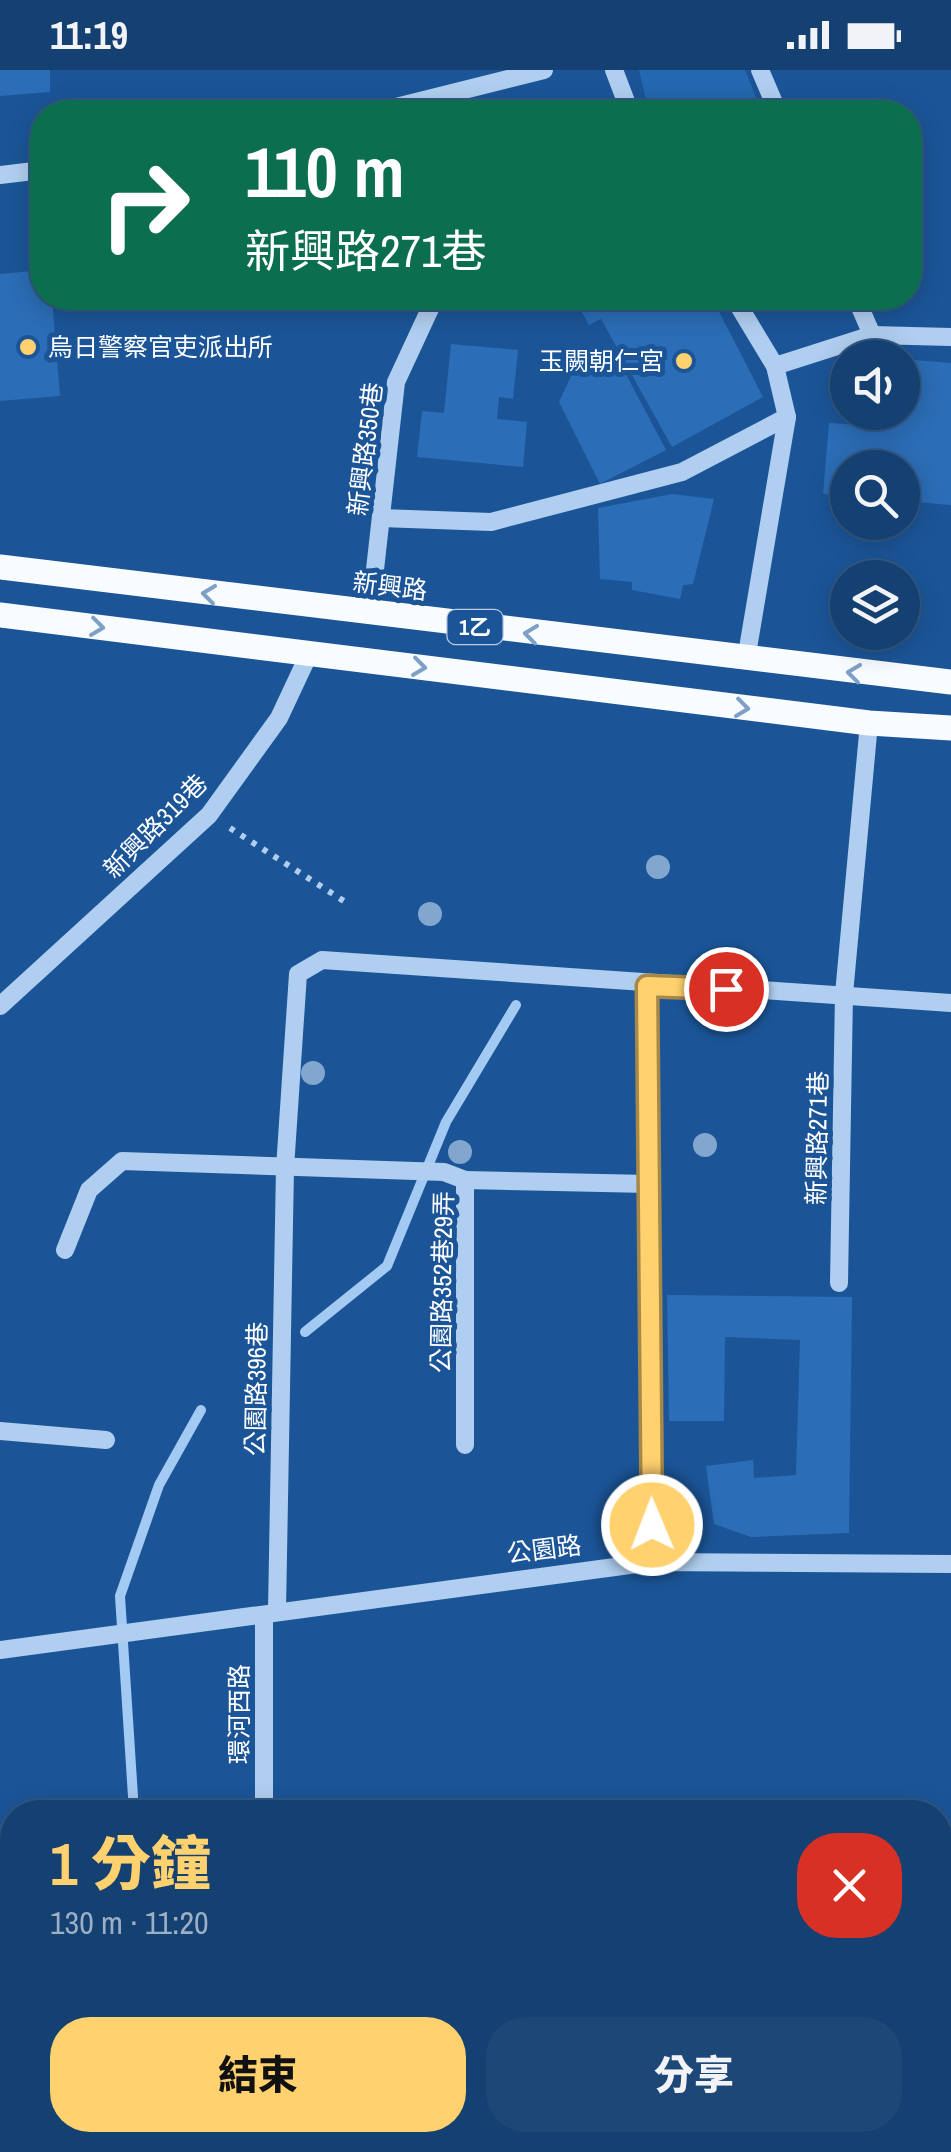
<!DOCTYPE html>
<html lang="zh-TW">
<head>
<meta charset="utf-8">
<style>
	:root { --surface:#144072; --page:#1d4777; --text:#f1f3f6; --muted:#9dafc4; --line:#335984; --accent:#ffd16f }
	body { margin:0; font-family:"Archivo Narrow","Noto Sans TC",sans-serif; background:var(--page); color:var(--text); height:100vh; display:flex; flex-direction:column; font-size:38px; white-space:nowrap }
	* { box-sizing:border-box; margin:0 }
	p { font-size:32px; color:var(--muted) }
	.icon { flex:none; width:55px; height:55px; fill:none; stroke:currentColor; stroke-width:2; stroke-linecap:round; stroke-linejoin:round }
	.map { position:relative; flex:1; overflow:hidden }
	.side { position:absolute; left:0px; top:1730px; width:952px; height:352px; display:flex; flex-direction:column; background:var(--surface); border-radius:40px 40px 0 0; box-shadow:0 5px 25px #0003,0 0 0 2px var(--line) }
	.side>* { flex:none }
	.banner { position:absolute; left:30px; top:30px; width:892px; height:210px; border-radius:40px; box-shadow:0 5px 25px #0003,0 0 0 2px var(--line); background:#0b6e4f; color:#fff; overflow:hidden }
	.tools { position:absolute; left:830px; top:270px; display:grid; gap:20px }
	.tools a { display:grid; place-items:center; width:90px; height:90px; border-radius:50%; background:var(--surface); box-shadow:0 5px 25px #0003,0 0 0 2px var(--line); font-size:50px }
	.pin { position:absolute; display:grid; place-items:center; width:85px; height:85px; color:#fff; margin:-42px; border:5px solid #fff; border-radius:50%; box-shadow:0 2px 10px #0007 }
	.me { position:absolute; width:110px; margin:-55px; rotate:359deg; stroke-linejoin:round; filter:drop-shadow(0 0 8px #0008) }
	.turn { display:flex; align-items:center; gap:35px; height:210px; padding:0 50px; font-size:45px }
	.turn .icon { width:130px; height:130px; stroke-width:2.5 }
	.turn b { display:block; font-size:70px; line-height:85px }
	.round { display:grid; place-items:center; flex:none; width:105px; height:105px; border-radius:40px; background:var(--page) }
	.headline { display:flex; align-items:center; justify-content:space-between; height:170px; padding:0 50px }
	h1 { font-size:60px; font-weight:800; line-height:75px; color:var(--accent) }
	.primary-button { display:flex; gap:20px; margin-top:auto; padding:20px 50px }
	.primary-button a { flex:1; height:115px; border-radius:40px; background:var(--accent); color:#111; font-size:40px; font-weight:800; line-height:115px; text-align:center }
	.primary-button a+a { background:var(--page); color:var(--text) }
	.status { display:flex; justify-content:space-between; align-items:center; height:70px; padding:0 50px; background:var(--surface); direction:ltr }
	.status svg { height:28px; fill:currentColor }
	.map>svg:first-child { display:block }
</style>
</head>
<body>
<div class="status"><b>11:19</b><svg viewBox="0 0 49 12"><path d="M0 12V9h3v3zM5 12V6h3v6zM10 12V3h3v9zM15 12V0h3v12zM26 1h20v11H26zM47 4h2v5h-2z"/></svg></div>
<div class="map">
<svg width="951" height="2082" viewBox="0 0 951 2082">
	<rect width="100%" height="100%" fill="#1b5598"/>
	<g fill="#2468b1">
		<polygon points="639,0 745,0 762,42 657,42 646,30"/>
		<polygon points="940,2037 951,2040 951,2082 303,2082 304,2070 940,2070"/>
	</g>
	<g fill="none" stroke-linecap="round" stroke-linejoin="round">
		<g stroke="#a3caf2" stroke-width="10">
			<polyline points="305,1262 387,1196 446,1052 516,935"/>
			<polyline points="134,1742 120,1526 159,1415 201,1340"/>
			<polyline points="90,2082 93,2070"/>
		</g>
	</g>
	<g fill="#2b6db6">
		<polygon points="0,0 50,0 50,22 0,26"/>
		<polygon points="42,200 42,228 52,228 60,326 0,331 0,204"/>
		<polygon points="574,228 712,228 763,327 672,377 601,249 589,255"/>
		<polygon points="451,274 518,280 513,329 499,327 497,349 527,352 523,397 417,387 422,341 444,343"/>
		<polygon points="611,276 666,380 600,414 559,332 577,293"/>
		<polygon points="902,289 951,293 951,435 902,431 902,398 848,398 848,426 823,424 829,353 886,357 887,342 902,342"/>
		<polygon points="672,424 714,429 693,514 683,515 680,529 632,520 632,512 600,509 598,438"/>
		<polygon points="667,1225 852,1227 849,1463 751,1467 714,1454 706,1396 753,1390 754,1408 796,1405 800,1270 725,1267 724,1351 669,1351"/>
		<polygon points="942,1843 951,1846 951,1941 940,1938"/>
	</g>
	<g fill="none" stroke-linecap="round" stroke-linejoin="round">
		<polyline stroke="#b0cff0" stroke-width="6" stroke-dasharray="5 8" stroke-linecap="butt" points="230,758 347,833"/>
		<g stroke="#b0cff0" stroke-width="18">
			<polyline points="614,0 630,42"/>
			<polyline points="760,0 778,42"/>
			<polyline points="376,42 544,0"/>
			<polyline points="0,105 42,100"/>
			<polyline points="734,228 775,296 787,347 746,590"/>
			<polyline points="856,228 872,265"/>
			<polyline points="775,296 872,265 951,267"/>
			<polyline points="381,448 491,452 682,402 787,347"/>
			<polyline points="370,544 396,312 435,228"/>
			<polyline points="647,916 652,1492"/>
			<polyline points="0,936 209,745 279,648 309,584"/>
			<polyline points="65,1180 89,1120 122,1091 444,1102 465,1110"/>
			<polyline points="839,1213 844,924 869,653"/>
			<polyline points="0,1361 106,1370"/>
			<polyline points="465,1375 465,1110 649,1114"/>
			<polyline points="277,1540 285,1098 298,904 322,890 951,933"/>
			<polyline points="264,1546 264,1742"/>
			<polyline points="0,1580 652,1492 951,1494"/>
			<polyline points="940,1975 951,1978"/>
			<polyline points="244,2082 245,2070"/>
		</g>
		<g stroke="#f9fcff" stroke-width="25">
			<polyline points="0,497 951,612"/>
			<polyline points="0,545 869,653 951,658"/>
		</g>
	</g>
	<g fill="#82a6ce">
		<circle cx="658" cy="797" r="12"/>
		<circle cx="430" cy="844" r="12"/>
		<circle cx="313" cy="1003" r="12"/>
		<circle cx="705" cy="1075" r="12"/>
		<circle cx="460" cy="1082" r="12"/>
	</g>
	<defs><path id="oneway-chevron" d="M-2-3.5L2.5 0L-2 3.5" fill="none" stroke-width="1.6" stroke-linecap="round" stroke-linejoin="round" transform="scale(2.5)"/></defs>
	<g stroke="#7fa0c6">
		<use href="#oneway-chevron" transform="translate(209 524) rotate(-173)"/>
		<use href="#oneway-chevron" transform="translate(97 557) rotate(7)"/>
		<use href="#oneway-chevron" transform="translate(531 564) rotate(-173)"/>
		<use href="#oneway-chevron" transform="translate(419 597) rotate(7)"/>
		<use href="#oneway-chevron" transform="translate(854 603) rotate(-173)"/>
		<use href="#oneway-chevron" transform="translate(742 638) rotate(7)"/>
	</g>
	<g fill="none" stroke-linecap="round" stroke-linejoin="round">
		<defs>
			<polyline id="route" points="652,1455 647,916 726,919"/>
		</defs>
		<use href="#route" stroke="#a68848" stroke-width="25"/>
		<use href="#route" stroke="#ffd16f" stroke-width="18"/>
	</g>
	<g fill="#ffd16f" stroke="#1b5598" stroke-width="4">
		<circle cx="28" cy="277" r="10"/>
		<circle cx="684" cy="291" r="10"/>
	</g>
	<g text-anchor="middle" dominant-baseline="central" stroke-width="10" stroke-linejoin="round" paint-order="stroke">
		<rect fill="#1b5598" stroke="#bbcce0" stroke-width="2.5" x="447.5" y="540" width="55" height="34" rx="8"/>
		<g font-size="22" font-weight="bold" fill="#fff">
			<text x="475" y="557">1乙</text>
		</g>
		<g font-size="25" fill="#fff" stroke="#1b5598" text-anchor="start">
			<text x="48" y="277">烏日警察官吏派出所</text>
			<text x="664" y="291" text-anchor="end">玉闕朝仁宮</text>
		</g>
		<g font-size="25" fill="#fff" stroke="#1b5598">
			<text transform="translate(365 379) rotate(-83)">新興路350巷</text>
			<text transform="translate(390 516) rotate(7)">新興路</text>
			<text transform="translate(155 756) rotate(-45)">新興路319巷</text>
			<text transform="translate(817 1068) rotate(-89)">新興路271巷</text>
			<text transform="translate(442 1212) rotate(-89)">公園路352巷29弄</text>
			<text transform="translate(256 1319) rotate(-89)">公園路396巷</text>
			<text transform="translate(544 1479) rotate(-7)">公園路</text>
			<text transform="translate(239 1644) rotate(-90)">環河西路</text>
		</g>
	</g>
</svg>
<div class="tools">
<a><svg class="icon" aria-label="sound" viewBox="0 0 24 24"><path d="M4 9h4l5-4v14l-5-4H4zM17 9q2 3 0 6"/></svg></a>
<a><svg class="icon" aria-label="search" viewBox="0 0 24 24"><circle cx="10" cy="10" r="6"/><path d="M15 15l6 6"/></svg></a>
<a><svg class="icon" aria-label="layers" viewBox="0 0 24 24"><path d="M12 4l9 5-9 5-9-5zM3 14l9 5 9-5"/></svg></a>
</div>
<div class="pin" style="left:726px;top:919px;background:#d93025"><svg class="icon" aria-label="arrive" viewBox="0 0 24 24"><path d="M6 21V4h12l-3 4 3 4H6"/></svg></div>
<svg class="me" style="left:652px;top:1455px" viewBox="-20 -20 40 40"><circle r="17" fill="#ffd16f" stroke="#fff" stroke-width="3"/><path d="M0-11L8 9 0 5-8 9z" fill="#fff"/></svg>
<div class="banner">
<div class="turn"><svg class="icon" aria-label="right" viewBox="0 0 24 24"><path d="M7 20v-9h11M14 6l5 5-5 5"/></svg><div><b>110 m</b>新興路271巷</div></div>
</div>
<section class="side">
<div class="headline"><div><h1>1 分鐘</h1><p>130 m · 11:20</p></div><a class="round" style="background:#d93025;color:#fff"><svg class="icon" aria-label="close" viewBox="0 0 24 24"><path d="M6 6l12 12M18 6L6 18"/></svg></a></div>
<div class="primary-button"><a>結束</a><a>分享</a></div>
</section>
</div>
</body>
</html>
